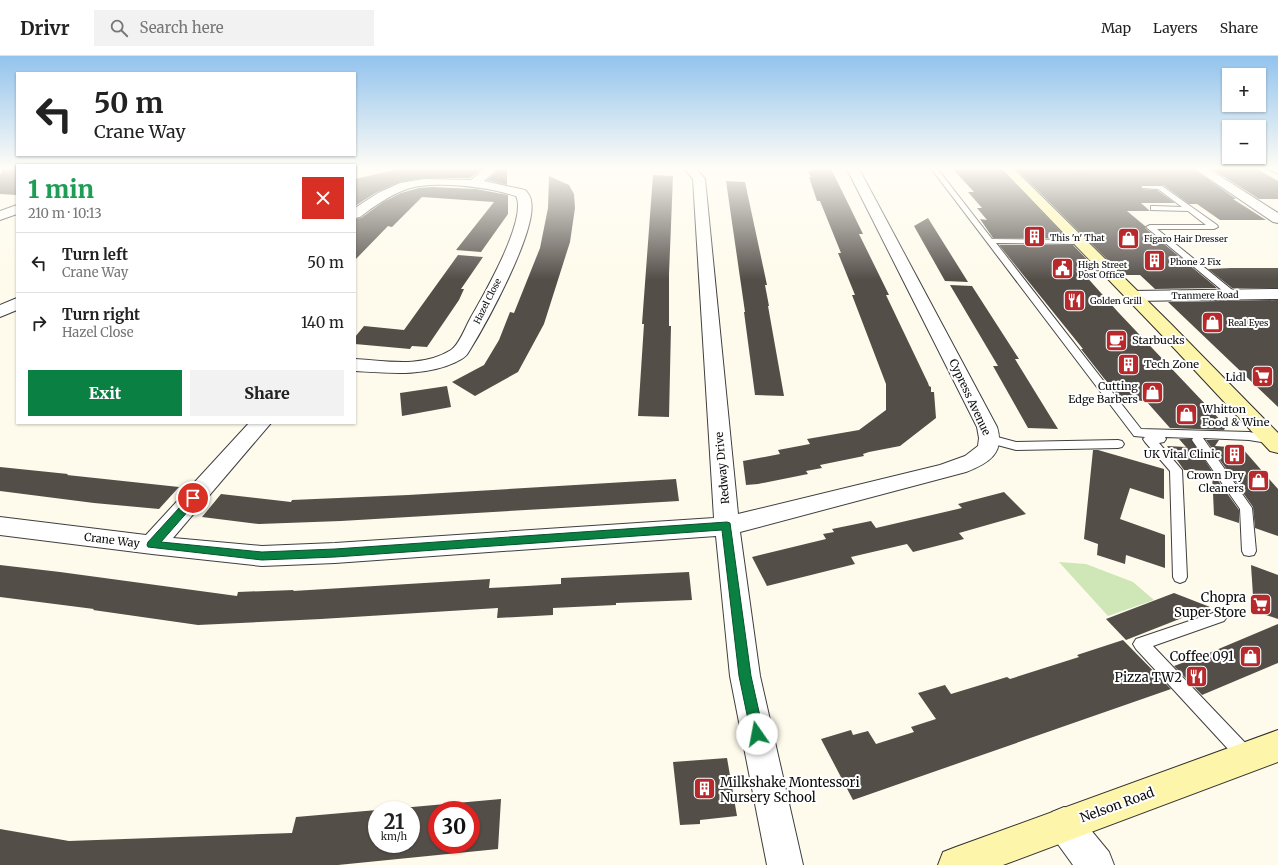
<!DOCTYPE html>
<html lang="en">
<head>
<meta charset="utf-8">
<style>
	:root { --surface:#fff; --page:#f2f2f2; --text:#222; --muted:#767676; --line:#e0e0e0; --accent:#0b8043 }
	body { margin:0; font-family:Merriweather,serif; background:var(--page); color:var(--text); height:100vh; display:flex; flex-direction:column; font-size:15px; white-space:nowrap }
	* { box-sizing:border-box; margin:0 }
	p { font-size:13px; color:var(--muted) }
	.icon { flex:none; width:22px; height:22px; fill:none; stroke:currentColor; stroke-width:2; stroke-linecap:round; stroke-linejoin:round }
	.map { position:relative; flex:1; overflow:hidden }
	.drawer { position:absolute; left:16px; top:108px; width:340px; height:260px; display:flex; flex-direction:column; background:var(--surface); border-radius:0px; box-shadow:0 1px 3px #0004 }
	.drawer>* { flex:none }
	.top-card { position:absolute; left:16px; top:16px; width:340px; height:84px; border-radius:0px; box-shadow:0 1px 3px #0004; background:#fff; color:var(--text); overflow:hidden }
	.controls { position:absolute; left:1222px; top:12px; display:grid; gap:8px }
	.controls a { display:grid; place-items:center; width:44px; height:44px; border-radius:0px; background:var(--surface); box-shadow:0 1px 3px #0004; font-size:20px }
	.speed { position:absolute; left:368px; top:745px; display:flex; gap:8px; font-size:20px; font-weight:700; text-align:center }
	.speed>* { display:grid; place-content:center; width:52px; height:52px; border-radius:50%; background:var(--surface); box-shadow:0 1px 3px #0004; line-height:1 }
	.speed small { font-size:10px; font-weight:400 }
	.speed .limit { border:6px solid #d22; background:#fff; color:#111 }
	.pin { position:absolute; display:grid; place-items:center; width:34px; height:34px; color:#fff; margin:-17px; border:2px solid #fff; border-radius:50%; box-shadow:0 1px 4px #0007 }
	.me { position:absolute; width:44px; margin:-22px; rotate:348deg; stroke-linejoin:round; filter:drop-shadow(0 0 3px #0008) }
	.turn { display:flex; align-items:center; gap:14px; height:84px; padding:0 12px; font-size:18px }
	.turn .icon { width:52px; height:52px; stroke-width:2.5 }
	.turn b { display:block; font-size:28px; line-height:34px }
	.round { display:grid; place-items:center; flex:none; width:42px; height:42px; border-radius:0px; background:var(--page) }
	.head { display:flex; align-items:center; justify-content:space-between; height:68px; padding:0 12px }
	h1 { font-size:24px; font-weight:800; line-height:30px; color:#1e9e55 }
	.primary-button { display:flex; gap:8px; margin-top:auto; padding:8px 12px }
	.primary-button a { flex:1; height:46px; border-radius:0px; background:var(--accent); color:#fff; font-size:16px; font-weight:800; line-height:46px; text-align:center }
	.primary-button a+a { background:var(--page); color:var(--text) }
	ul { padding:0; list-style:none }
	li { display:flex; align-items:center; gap:12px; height:60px; padding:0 12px; border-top:1px solid var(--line) }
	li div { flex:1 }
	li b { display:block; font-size:15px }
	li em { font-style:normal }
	header { display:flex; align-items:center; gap:24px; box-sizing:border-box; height:56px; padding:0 20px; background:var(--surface); border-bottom:1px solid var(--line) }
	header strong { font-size:19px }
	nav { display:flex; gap:22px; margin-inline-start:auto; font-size:14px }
	.search { width:280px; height:36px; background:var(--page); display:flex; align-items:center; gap:10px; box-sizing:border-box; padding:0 14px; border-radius:0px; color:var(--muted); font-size:15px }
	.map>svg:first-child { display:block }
</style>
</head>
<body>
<header>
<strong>Drivr</strong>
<div class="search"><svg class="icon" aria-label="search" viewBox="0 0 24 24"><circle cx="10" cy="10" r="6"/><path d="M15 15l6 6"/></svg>Search here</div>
<nav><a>Map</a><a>Layers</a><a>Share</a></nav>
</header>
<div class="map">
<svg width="1278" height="809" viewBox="0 0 1278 809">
	<rect width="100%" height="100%" fill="#fefbec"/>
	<polygon fill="#cfe7b7" points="1059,506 1086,508 1133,526 1154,544 1108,560"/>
	<g fill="#544e49" fill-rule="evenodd">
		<polygon points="4,111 17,111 17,139 0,138 0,119"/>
		<polygon points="407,111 463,111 483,112 470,122 424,122 400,126 377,136 355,150 355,123"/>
		<polygon points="810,111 830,111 842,135 863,178 859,178 889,239 886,239 928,327 929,330 931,331 931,336 934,336 936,362 900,390 869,396 863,398 864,400 820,409 822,412 806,415 808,418 758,428 746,429 743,405 780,398 778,394 810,388 807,383 859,374 886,354 886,328 852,239 855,239 838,197 841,197 820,145 817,145 809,121 811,121 808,115 812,115"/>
		<polygon points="951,111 999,111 1067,182 993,182 980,163 987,164 977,152 982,152 968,136 974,136"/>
		<polygon points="1014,111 1073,111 1077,115 1083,114 1082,111 1191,111 1236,143 1233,143 1266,164 1220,164 1197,148 1189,148 1163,129 1141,129 1141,133 1157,134 1175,147 1141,147 1150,155 1127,155 1145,170 1145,172 1217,232 1155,233 1140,219 1123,219"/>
		<polygon points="1209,111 1254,111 1278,125 1278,143 1259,143"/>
		<polygon points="500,113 507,113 507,129 487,124"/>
		<polygon points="653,119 673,120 669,218 669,270 671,270 669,361 638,360 644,268 642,268"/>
		<polygon points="549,120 569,129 574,138 575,152 570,186 544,268 518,316 475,340 452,326 484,309 499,284 510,256 514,257 540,192 548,152"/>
		<polygon points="726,125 745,126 767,229 765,229 769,250 768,250 784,340 755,339 744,256 745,256"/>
		<polygon points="432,131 476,133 508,139 508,158 481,196 456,194 494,146 422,141 392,171 388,170 355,204 355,163 361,162 383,146 401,137 419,132"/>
		<polygon points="928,162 968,226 945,225 914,170"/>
		<polygon points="999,189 1073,189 1101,218 1084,218 1118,256 1226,370 1224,374 1170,372 1146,345 1121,344 1081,293 1083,293"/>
		<polygon points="458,199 483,201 461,233 464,233 459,244 427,291 412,290 410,293 355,288 355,281 364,270 404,274"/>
		<polygon points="1231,212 1278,212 1278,232 1232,232 1208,213"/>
		<polygon points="950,229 972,230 1019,303 1015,303 1058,373 1028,372 993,310 998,310"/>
		<polygon points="1278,244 1278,351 1168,246"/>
		<polygon points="447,330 451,351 402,360 400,337"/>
		<polygon points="1179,383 1191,383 1212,415 1184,414 1167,390 1186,391"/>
		<polygon points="1206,384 1219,384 1215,390 1242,392 1278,433 1278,480 1255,472 1253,451"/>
		<polygon points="1093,394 1098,394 1164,413 1164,443 1130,432 1120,463 1165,479 1165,512 1126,499 1125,508 1097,499 1098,488 1084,483"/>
		<polygon points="0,411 68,418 67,419 179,431 159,453 94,447 0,435"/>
		<polygon points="1212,416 1239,454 1239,467 1214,459"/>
		<polygon points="676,423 679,445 341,465 259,468 202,461 221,438 291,446 292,444 408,439"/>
		<polygon points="1004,436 1026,458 959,477 964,483 913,496 907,488 851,501 855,508 767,530 752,501 826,483 823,478 834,476 832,473 871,465 876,472 962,452 958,448"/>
		<polygon points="0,509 60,516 237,540 238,536 294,534 293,535 490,523 489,532 527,530 561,528 561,522 689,516 692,544 616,547 616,549 553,552 553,559 497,562 498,552 321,563 198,569 93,554 94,553 0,541"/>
		<polygon points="1251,509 1278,519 1278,563 1254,555"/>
		<polygon points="1174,537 1210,551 1126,584 1106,563"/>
		<polygon points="1278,568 1278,607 1202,639 1174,610 1209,597"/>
		<polygon points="1123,584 1171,633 853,744 821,683 851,674 853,679 868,675 876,688 914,676 911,671 936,663 918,637 945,629 951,638 1007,621 1010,623 1079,601 1077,599"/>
		<polygon points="727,702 737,760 700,764 700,768 680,769 673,706"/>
		<path d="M501,743L498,793L338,809H0V773L69,785L292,777L296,761L377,754V788H411V754H379ZM437,754H471V788H437Z"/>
	</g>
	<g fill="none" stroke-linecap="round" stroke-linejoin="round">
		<defs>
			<g id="lane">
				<polygon points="930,111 936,111 992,183 1082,184 1082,188 1079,188 996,187 1141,373 1249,376 1277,381 1277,387 1273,388 1249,384 1203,382 1252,452 1256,495 1254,499 1249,500 1244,499 1242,495 1240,453 1194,387 1192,384 1193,382 1165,381 1166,383 1164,386 1159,387 1182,414 1187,521 1185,525 1180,527 1175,525 1173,521 1170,415 1145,386 1143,383 1145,381 1134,380"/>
				<polygon points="1074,111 1080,111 1082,113 1077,114"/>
				<polygon points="1142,130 1162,130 1217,169 1218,171 1214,173 1157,173 1236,237 1237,239 1236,241 1230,241 1146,171 1150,169 1206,169 1188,155 1151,154 1151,150 1154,150 1182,151 1158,133 1142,132"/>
				<polygon points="990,379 1016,386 1118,384 1122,385 1124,388 1122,391 1118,392 1016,394 986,386 984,383 986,380"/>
				<polygon points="1219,555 1224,557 1227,561 1224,565 1153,590 1252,694 1255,700 1252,706 1246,709 1240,706 1136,593 1133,588 1136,583"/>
			</g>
			<g id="street">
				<path d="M487,111H500L484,125L525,134C528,137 531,141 531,145C538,174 485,270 468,297C465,302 461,303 456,306C424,321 389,317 355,315V303C387,305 422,312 451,294C459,289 465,272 470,263C483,240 528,163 516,140C488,131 435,124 407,133C390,139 374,150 360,161L355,162V152L378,137L400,127L424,123L471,124Z"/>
				<path d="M683,111H695L705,123L738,458L940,409L965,400L978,390L979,382L977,371L846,111H858L997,371C1005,397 989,407 966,416L740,476L760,620L803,809H767L730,620L716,480L335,507L262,510L152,498L0,479V461L146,479L249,367H271L173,482L262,490L335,487L714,462L693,123Z"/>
				<polygon points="1192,111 1206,111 1278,157 1278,167 1273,166"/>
				<polygon points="1266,111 1278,111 1278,118 1268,113"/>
				<polygon points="17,149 17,158 0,164 0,155"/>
				<polygon points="1278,233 1278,243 1132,245 1126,243 1124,240 1126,237 1132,235"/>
				<polygon points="17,242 17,254 0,261 0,249"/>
				<polygon points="1064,751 1076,756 1109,796 1114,809 1073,809 1052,780 1047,768 1052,756"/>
			</g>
			<g id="secondary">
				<polygon points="1000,111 1012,111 1170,267 1278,377 1278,397 1270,395 1158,275"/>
				<polygon points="1278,674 1278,706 1003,809 938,809 943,796 956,791"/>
			</g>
		</defs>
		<use href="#lane" stroke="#3f3f3f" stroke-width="2"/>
		<use href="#street" stroke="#3f3f3f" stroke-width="2"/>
		<use href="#secondary" stroke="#2e2e2e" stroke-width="2"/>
		<use href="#lane" fill="#fff" fill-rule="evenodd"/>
		<use href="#street" fill="#fff" fill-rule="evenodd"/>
		<use href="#secondary" fill="#fdf5a9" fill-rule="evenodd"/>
	</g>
	<linearGradient id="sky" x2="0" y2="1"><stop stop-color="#92c3ed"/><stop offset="0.5" stop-color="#fffdf6"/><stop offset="1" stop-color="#fffdf6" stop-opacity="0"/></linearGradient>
	<rect width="1278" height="224" fill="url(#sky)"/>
	<polygon fill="#0b8043" stroke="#07532c" points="193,439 198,442 197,445 161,486 262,496 335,493 727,466 730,467 751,620 764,678 762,683 757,684 752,683 751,678 739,620 722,474 335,501 262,504 148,491 147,489 148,486 190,440"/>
	<defs>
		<symbol id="building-square" viewBox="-11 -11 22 22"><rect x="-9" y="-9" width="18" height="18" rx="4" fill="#b8292c" stroke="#fff"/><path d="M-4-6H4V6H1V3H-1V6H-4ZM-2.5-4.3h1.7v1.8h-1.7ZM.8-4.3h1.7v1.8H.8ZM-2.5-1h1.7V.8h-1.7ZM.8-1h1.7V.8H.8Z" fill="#fff"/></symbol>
		<symbol id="shop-square" viewBox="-11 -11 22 22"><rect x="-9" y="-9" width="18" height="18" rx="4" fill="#b8292c" stroke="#fff"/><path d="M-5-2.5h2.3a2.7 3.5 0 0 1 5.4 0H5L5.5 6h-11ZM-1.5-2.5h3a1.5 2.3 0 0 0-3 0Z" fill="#fff"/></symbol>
		<symbol id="civic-square" viewBox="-11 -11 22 22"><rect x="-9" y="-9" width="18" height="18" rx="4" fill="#b8292c" stroke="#fff"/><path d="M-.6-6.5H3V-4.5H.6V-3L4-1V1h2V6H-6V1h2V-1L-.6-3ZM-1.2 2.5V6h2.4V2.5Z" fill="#fff"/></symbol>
		<symbol id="restaurant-square" viewBox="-11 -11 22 22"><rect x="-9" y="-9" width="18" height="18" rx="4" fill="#b8292c" stroke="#fff"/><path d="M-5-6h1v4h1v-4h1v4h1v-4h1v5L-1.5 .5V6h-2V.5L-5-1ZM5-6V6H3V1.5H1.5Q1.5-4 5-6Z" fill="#fff"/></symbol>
		<symbol id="cafe-square" viewBox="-11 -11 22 22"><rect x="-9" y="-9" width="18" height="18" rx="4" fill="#b8292c" stroke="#fff"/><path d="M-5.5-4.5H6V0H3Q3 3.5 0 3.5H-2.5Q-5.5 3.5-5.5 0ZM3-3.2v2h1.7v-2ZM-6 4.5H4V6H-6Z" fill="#fff"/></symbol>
		<symbol id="supermarket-square" viewBox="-11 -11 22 22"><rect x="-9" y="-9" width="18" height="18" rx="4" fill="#b8292c" stroke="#fff"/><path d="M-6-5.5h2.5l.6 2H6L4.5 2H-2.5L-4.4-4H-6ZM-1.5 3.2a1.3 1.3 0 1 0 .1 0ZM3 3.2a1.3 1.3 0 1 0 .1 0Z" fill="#fff"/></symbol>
	</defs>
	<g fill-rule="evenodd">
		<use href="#building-square" x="1022" y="168" width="25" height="25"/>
		<use href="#shop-square" x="1116" y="170" width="25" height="25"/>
		<use href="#building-square" x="1142" y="192" width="25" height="25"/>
		<use href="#civic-square" x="1050" y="200" width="25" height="25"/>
		<use href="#restaurant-square" x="1062" y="232" width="25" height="25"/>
		<use href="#shop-square" x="1200" y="254" width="25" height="25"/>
		<use href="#cafe-square" x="1104" y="272" width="25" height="25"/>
		<use href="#building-square" x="1116" y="296" width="25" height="25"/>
		<use href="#supermarket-square" x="1250" y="308" width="25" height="25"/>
		<use href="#shop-square" x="1140" y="324" width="25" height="25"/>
		<use href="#shop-square" x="1174" y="346" width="25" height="25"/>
		<use href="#building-square" x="1222" y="386" width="25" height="25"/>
		<use href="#shop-square" x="1246" y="412" width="25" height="25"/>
		<use href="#supermarket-square" x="1248" y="536" width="25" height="25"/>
		<use href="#shop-square" x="1238" y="588" width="25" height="25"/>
		<use href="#restaurant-square" x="1184" y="608" width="25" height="25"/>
		<use href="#building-square" x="692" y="720" width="25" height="25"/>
	</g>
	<g text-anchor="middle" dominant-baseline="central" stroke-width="4" stroke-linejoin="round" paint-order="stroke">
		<g font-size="9" fill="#0c0c0c" stroke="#fff" text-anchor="start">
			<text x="1050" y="181">This 'n' That</text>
			<text x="1144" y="182">Figaro Hair Dresser</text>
			<text x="1170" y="205">Phone 2 Fix</text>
			<text x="1078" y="208">High Street<tspan x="1078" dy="10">Post Office</tspan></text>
			<text x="1090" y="244">Golden Grill</text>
			<text x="1228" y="266">Real Eyes</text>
		</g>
		<g font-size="9" fill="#0c0c0c" stroke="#fff">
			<text transform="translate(1205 239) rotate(-1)">Tranmere Road</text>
			<text transform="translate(487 245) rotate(-63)">Hazel Close</text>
		</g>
		<g font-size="11" fill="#0c0c0c" stroke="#fff" text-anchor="end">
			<text x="1132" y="284" text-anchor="start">Starbucks</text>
			<text x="1144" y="308" text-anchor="start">Tech Zone</text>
			<text x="1246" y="321">Lidl</text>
			<text x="1138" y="330">Cutting<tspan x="1138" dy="13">Edge Barbers</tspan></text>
			<text x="1202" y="353" text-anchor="start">Whitton<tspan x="1202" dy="13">Food &amp; Wine</tspan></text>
			<text x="1220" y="398">UK Vital Clinic</text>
			<text x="1244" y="419">Crown Dry<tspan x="1244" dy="13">Cleaners</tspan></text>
		</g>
		<g font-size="11" fill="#0c0c0c" stroke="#fff">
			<text transform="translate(970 341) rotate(65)">Cypress Avenue</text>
			<text transform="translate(722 412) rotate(-95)">Redway Drive</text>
			<text transform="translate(112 484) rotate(7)">Crane Way</text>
		</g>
		<g font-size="13" fill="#0c0c0c" stroke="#fff" text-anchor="end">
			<text x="1246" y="541">Chopra<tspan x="1246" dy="15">Super Store</tspan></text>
			<text x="1234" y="600">Coffee 091</text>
			<text x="1182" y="621">Pizza TW2</text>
			<text x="720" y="726" text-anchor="start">Milkshake Montessori<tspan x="720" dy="15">Nursery School</tspan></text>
		</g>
		<g font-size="13" fill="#0c0c0c" stroke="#fff">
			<text transform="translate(1117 749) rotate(-20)">Nelson Road</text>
		</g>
	</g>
</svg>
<div class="controls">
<a>+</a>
<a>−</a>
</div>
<div class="speed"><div>21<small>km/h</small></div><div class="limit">30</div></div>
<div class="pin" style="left:193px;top:442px;background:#d93025"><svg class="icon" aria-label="arrive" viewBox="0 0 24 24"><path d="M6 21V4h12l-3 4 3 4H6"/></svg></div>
<svg class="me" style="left:757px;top:678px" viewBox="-20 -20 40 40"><circle r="19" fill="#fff"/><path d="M0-13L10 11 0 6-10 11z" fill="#0b8043"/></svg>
<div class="top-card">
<div class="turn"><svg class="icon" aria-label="left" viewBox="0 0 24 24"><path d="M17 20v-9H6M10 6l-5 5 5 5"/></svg><div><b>50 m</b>Crane Way</div></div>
</div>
<section class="drawer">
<div class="head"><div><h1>1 min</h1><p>210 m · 10:13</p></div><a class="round" style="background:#d93025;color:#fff"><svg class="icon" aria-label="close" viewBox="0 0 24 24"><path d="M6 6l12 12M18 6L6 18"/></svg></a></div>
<ul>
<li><svg class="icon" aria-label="left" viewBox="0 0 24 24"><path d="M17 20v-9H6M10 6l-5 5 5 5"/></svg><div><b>Turn left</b><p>Crane Way</p></div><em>50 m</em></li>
<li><svg class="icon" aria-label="right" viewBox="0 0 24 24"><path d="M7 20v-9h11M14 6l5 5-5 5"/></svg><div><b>Turn right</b><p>Hazel Close</p></div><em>140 m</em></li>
</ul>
<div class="primary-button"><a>Exit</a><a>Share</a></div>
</section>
</div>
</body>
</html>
